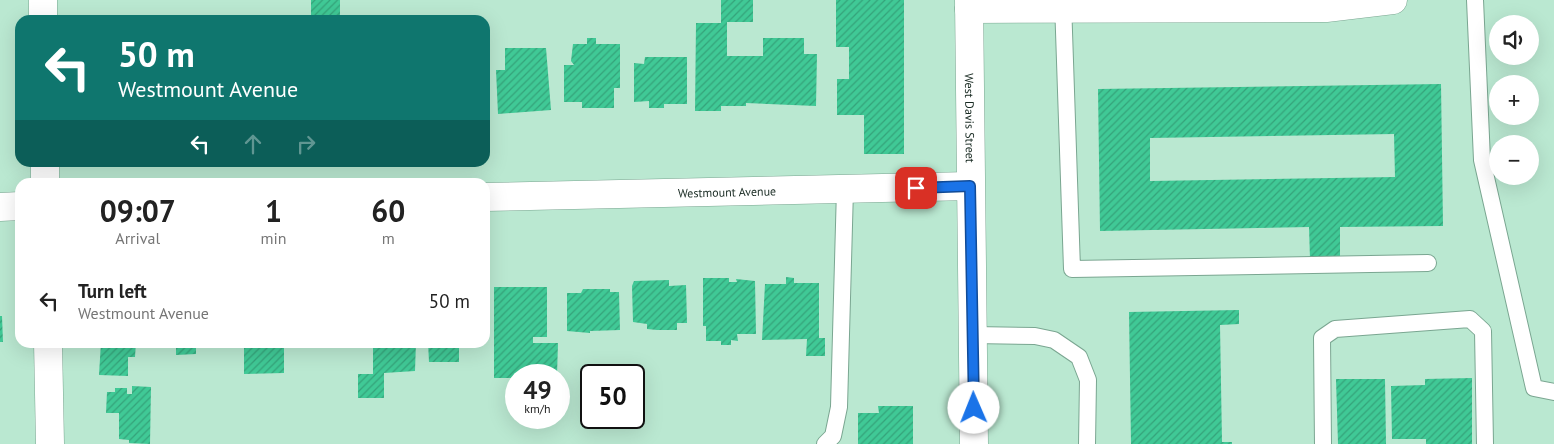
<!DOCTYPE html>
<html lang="en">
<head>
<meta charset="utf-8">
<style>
	:root { --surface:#fff; --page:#f2f2f2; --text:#222; --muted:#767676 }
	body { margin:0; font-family:"PT Sans",sans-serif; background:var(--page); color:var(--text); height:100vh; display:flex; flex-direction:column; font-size:19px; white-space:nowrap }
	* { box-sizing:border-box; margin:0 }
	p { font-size:16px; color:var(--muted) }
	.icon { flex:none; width:28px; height:28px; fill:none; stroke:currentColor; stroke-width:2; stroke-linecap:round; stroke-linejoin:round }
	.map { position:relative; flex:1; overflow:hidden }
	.drawer { position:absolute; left:15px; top:178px; width:475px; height:170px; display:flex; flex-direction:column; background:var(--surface); border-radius:15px; box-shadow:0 5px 20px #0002 }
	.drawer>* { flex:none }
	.top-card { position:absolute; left:15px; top:15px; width:475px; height:152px; border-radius:15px; box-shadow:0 5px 20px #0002; background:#0f766e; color:#fff; overflow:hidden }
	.fabs { position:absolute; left:1489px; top:15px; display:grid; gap:10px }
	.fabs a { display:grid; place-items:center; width:50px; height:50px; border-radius:50%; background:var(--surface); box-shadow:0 5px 20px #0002; font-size:25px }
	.speed { position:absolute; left:505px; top:364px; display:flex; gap:10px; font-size:25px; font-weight:700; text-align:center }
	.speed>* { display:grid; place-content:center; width:65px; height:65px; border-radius:50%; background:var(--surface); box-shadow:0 5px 20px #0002; line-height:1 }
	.speed small { font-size:12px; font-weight:400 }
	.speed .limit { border:2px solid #111; border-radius:8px; background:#fff; color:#111 }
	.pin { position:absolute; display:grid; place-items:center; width:42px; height:42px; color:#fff; margin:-21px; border-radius:10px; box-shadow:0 2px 8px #0006 }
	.me { position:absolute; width:55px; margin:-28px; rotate:359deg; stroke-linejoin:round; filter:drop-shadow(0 0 4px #0008) }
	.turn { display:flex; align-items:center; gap:18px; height:105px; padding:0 20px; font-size:22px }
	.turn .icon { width:65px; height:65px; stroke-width:2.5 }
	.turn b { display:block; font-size:35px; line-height:42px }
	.lanes { display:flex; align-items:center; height:48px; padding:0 20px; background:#0003; justify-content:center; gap:25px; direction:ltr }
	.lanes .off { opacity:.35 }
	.eta { display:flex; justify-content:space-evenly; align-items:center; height:85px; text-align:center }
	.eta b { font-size:30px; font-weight:600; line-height:35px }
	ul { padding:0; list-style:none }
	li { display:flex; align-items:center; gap:15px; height:75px; padding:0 20px }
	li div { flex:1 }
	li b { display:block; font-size:19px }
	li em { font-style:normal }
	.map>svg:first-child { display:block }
</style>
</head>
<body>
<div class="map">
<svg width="1554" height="444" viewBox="0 0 1554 444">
	<defs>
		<pattern id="building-hatch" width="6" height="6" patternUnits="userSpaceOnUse" patternTransform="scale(1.25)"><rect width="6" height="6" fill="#40c996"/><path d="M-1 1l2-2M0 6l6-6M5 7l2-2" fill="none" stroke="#35a37a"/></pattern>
	</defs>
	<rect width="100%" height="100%" fill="#bae8d1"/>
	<g fill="url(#building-hatch)" fill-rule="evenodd">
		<rect x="311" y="0" width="29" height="20"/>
		<polygon points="721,0 753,0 753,22 727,22 727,56 763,56 763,38 804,38 804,54 817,54 816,106 746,103 746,106 721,106 721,111 695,111 696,23 721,23"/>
		<polygon points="836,0 904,0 904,154 864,154 864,115 837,115 837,79 849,79 849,47 836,47"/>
		<polygon points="587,38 596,38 596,44 620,44 620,88 614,88 614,108 582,108 582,102 564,102 564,65 574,65 571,61 573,44 587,44"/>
		<polygon points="505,48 546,48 551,110 498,114 496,70 505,70"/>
		<polygon points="645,57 687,57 687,104 664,104 664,108 649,108 649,101 634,102 634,63 644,64"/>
		<path d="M1441,84L1443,226L1340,227V259H1310L1309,227L1100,231L1098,89ZM1394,134L1395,177L1150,181V138Z"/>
		<polygon points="786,277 794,278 794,283 819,283 819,338 825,338 825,356 806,356 807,339 762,340 765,284 786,284"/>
		<polygon points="703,278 729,278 729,282 737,282 736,279 755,281 756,334 737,334 738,341 731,340 731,345 721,345 721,341 706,341 706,326 703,326"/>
		<polygon points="669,280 669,286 686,285 687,323 677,323 677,330 657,330 647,329 647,324 633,322 632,286 634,281"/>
		<polygon points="494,287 547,287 547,337 533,337 533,343 558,343 557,375 516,375 516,378 494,378"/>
		<polygon points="583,289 610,289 610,292 619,292 620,330 590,331 590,333 567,331 567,293 581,293"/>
		<polygon points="1239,310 1239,324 1220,325 1222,442 1232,442 1232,444 1131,444 1129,312"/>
		<polygon points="0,316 2,316 3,342 0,342"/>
		<polygon points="101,342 136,342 135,357 128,357 128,376 99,375"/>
		<polygon points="176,342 196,342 196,354 176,355"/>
		<polygon points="244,342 284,342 284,373 244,374"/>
		<polygon points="373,342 416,342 415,371 384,373 384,398 358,398 358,374 373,374"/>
		<polygon points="428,342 459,342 459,362 429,362"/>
		<polygon points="1472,378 1472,444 1426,444 1426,439 1392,439 1391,386 1425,385 1425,379"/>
		<polygon points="1336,379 1385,379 1386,444 1338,444"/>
		<polygon points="132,386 151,387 150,444 129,443 129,440 119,439 119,413 106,413 107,392 115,392 115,388 127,388 127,394 132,394"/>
		<polygon points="878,406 913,406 913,444 858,444 858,413 879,413"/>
	</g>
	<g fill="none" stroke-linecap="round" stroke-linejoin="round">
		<defs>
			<g id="service">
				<polyline points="1475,0 1482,160 1534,388 1554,392"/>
				<polyline points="1063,2 1072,269 1428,263"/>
				<polyline points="973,335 1035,336 1054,340 1079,357 1088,380 1087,444"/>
				<polyline points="825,444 833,436 839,407 845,189"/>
				<polyline points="1323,444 1322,338 1335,329 1470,319 1483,331 1485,444"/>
			</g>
			<g id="minor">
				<polyline points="43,0 43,20"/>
				<polyline points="969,9 1326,8 1393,0"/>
				<polyline points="45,162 45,182"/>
				<path id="s1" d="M485,197L970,186"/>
				<polyline points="0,207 20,206"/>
				<polyline points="48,342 50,444"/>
			</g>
			<g id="secondary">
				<path id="s2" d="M969,0L974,444"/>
			</g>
		</defs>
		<use href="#service" stroke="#7aa691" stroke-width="18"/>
		<use href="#minor" stroke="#7aa691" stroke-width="29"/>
		<use href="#secondary" stroke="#7aa691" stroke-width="29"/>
		<use href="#service" stroke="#fff" stroke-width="16"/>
		<use href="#minor" stroke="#fff" stroke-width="28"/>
		<use href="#secondary" stroke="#fff" stroke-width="28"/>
	</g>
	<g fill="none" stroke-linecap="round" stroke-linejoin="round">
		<defs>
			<polyline id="route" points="916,188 970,186 974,408"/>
		</defs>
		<use href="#route" stroke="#114b97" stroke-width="12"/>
		<use href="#route" stroke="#1a73e8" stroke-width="9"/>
	</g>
	<g text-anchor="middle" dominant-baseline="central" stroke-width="4" stroke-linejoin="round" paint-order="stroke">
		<g font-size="12" fill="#182a22" stroke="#bae8d1">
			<text stroke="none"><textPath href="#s2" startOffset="118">West Davis Street</textPath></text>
			<text stroke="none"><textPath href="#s1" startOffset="242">Westmount Avenue</textPath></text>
		</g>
	</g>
</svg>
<div class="fabs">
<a><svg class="icon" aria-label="sound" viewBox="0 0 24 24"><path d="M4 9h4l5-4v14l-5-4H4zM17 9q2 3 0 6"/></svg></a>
<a>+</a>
<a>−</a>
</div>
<div class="speed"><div>49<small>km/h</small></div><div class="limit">50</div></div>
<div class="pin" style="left:916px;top:188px;background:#d93025"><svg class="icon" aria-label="arrive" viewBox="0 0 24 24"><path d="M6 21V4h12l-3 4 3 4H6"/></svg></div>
<svg class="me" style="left:974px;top:408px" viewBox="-20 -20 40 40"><circle r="19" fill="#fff"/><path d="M0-13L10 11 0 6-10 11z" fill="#1a73e8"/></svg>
<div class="top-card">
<div class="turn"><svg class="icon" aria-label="left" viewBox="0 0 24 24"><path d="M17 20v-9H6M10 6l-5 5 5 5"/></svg><div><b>50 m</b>Westmount Avenue</div></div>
<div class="lanes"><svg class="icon" aria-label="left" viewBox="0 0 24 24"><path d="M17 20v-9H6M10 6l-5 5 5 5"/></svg><svg class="icon off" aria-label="ahead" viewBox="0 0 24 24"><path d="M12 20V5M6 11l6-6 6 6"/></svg><svg class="icon off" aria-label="right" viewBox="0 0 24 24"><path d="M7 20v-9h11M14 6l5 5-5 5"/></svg></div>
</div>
<section class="drawer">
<div class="eta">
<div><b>09:07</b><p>Arrival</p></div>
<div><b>1</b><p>min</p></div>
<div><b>60</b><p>m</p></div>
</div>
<ul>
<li><svg class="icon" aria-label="left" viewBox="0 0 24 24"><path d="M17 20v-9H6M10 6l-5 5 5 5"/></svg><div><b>Turn left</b><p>Westmount Avenue</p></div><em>50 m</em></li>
</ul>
</section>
</div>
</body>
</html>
